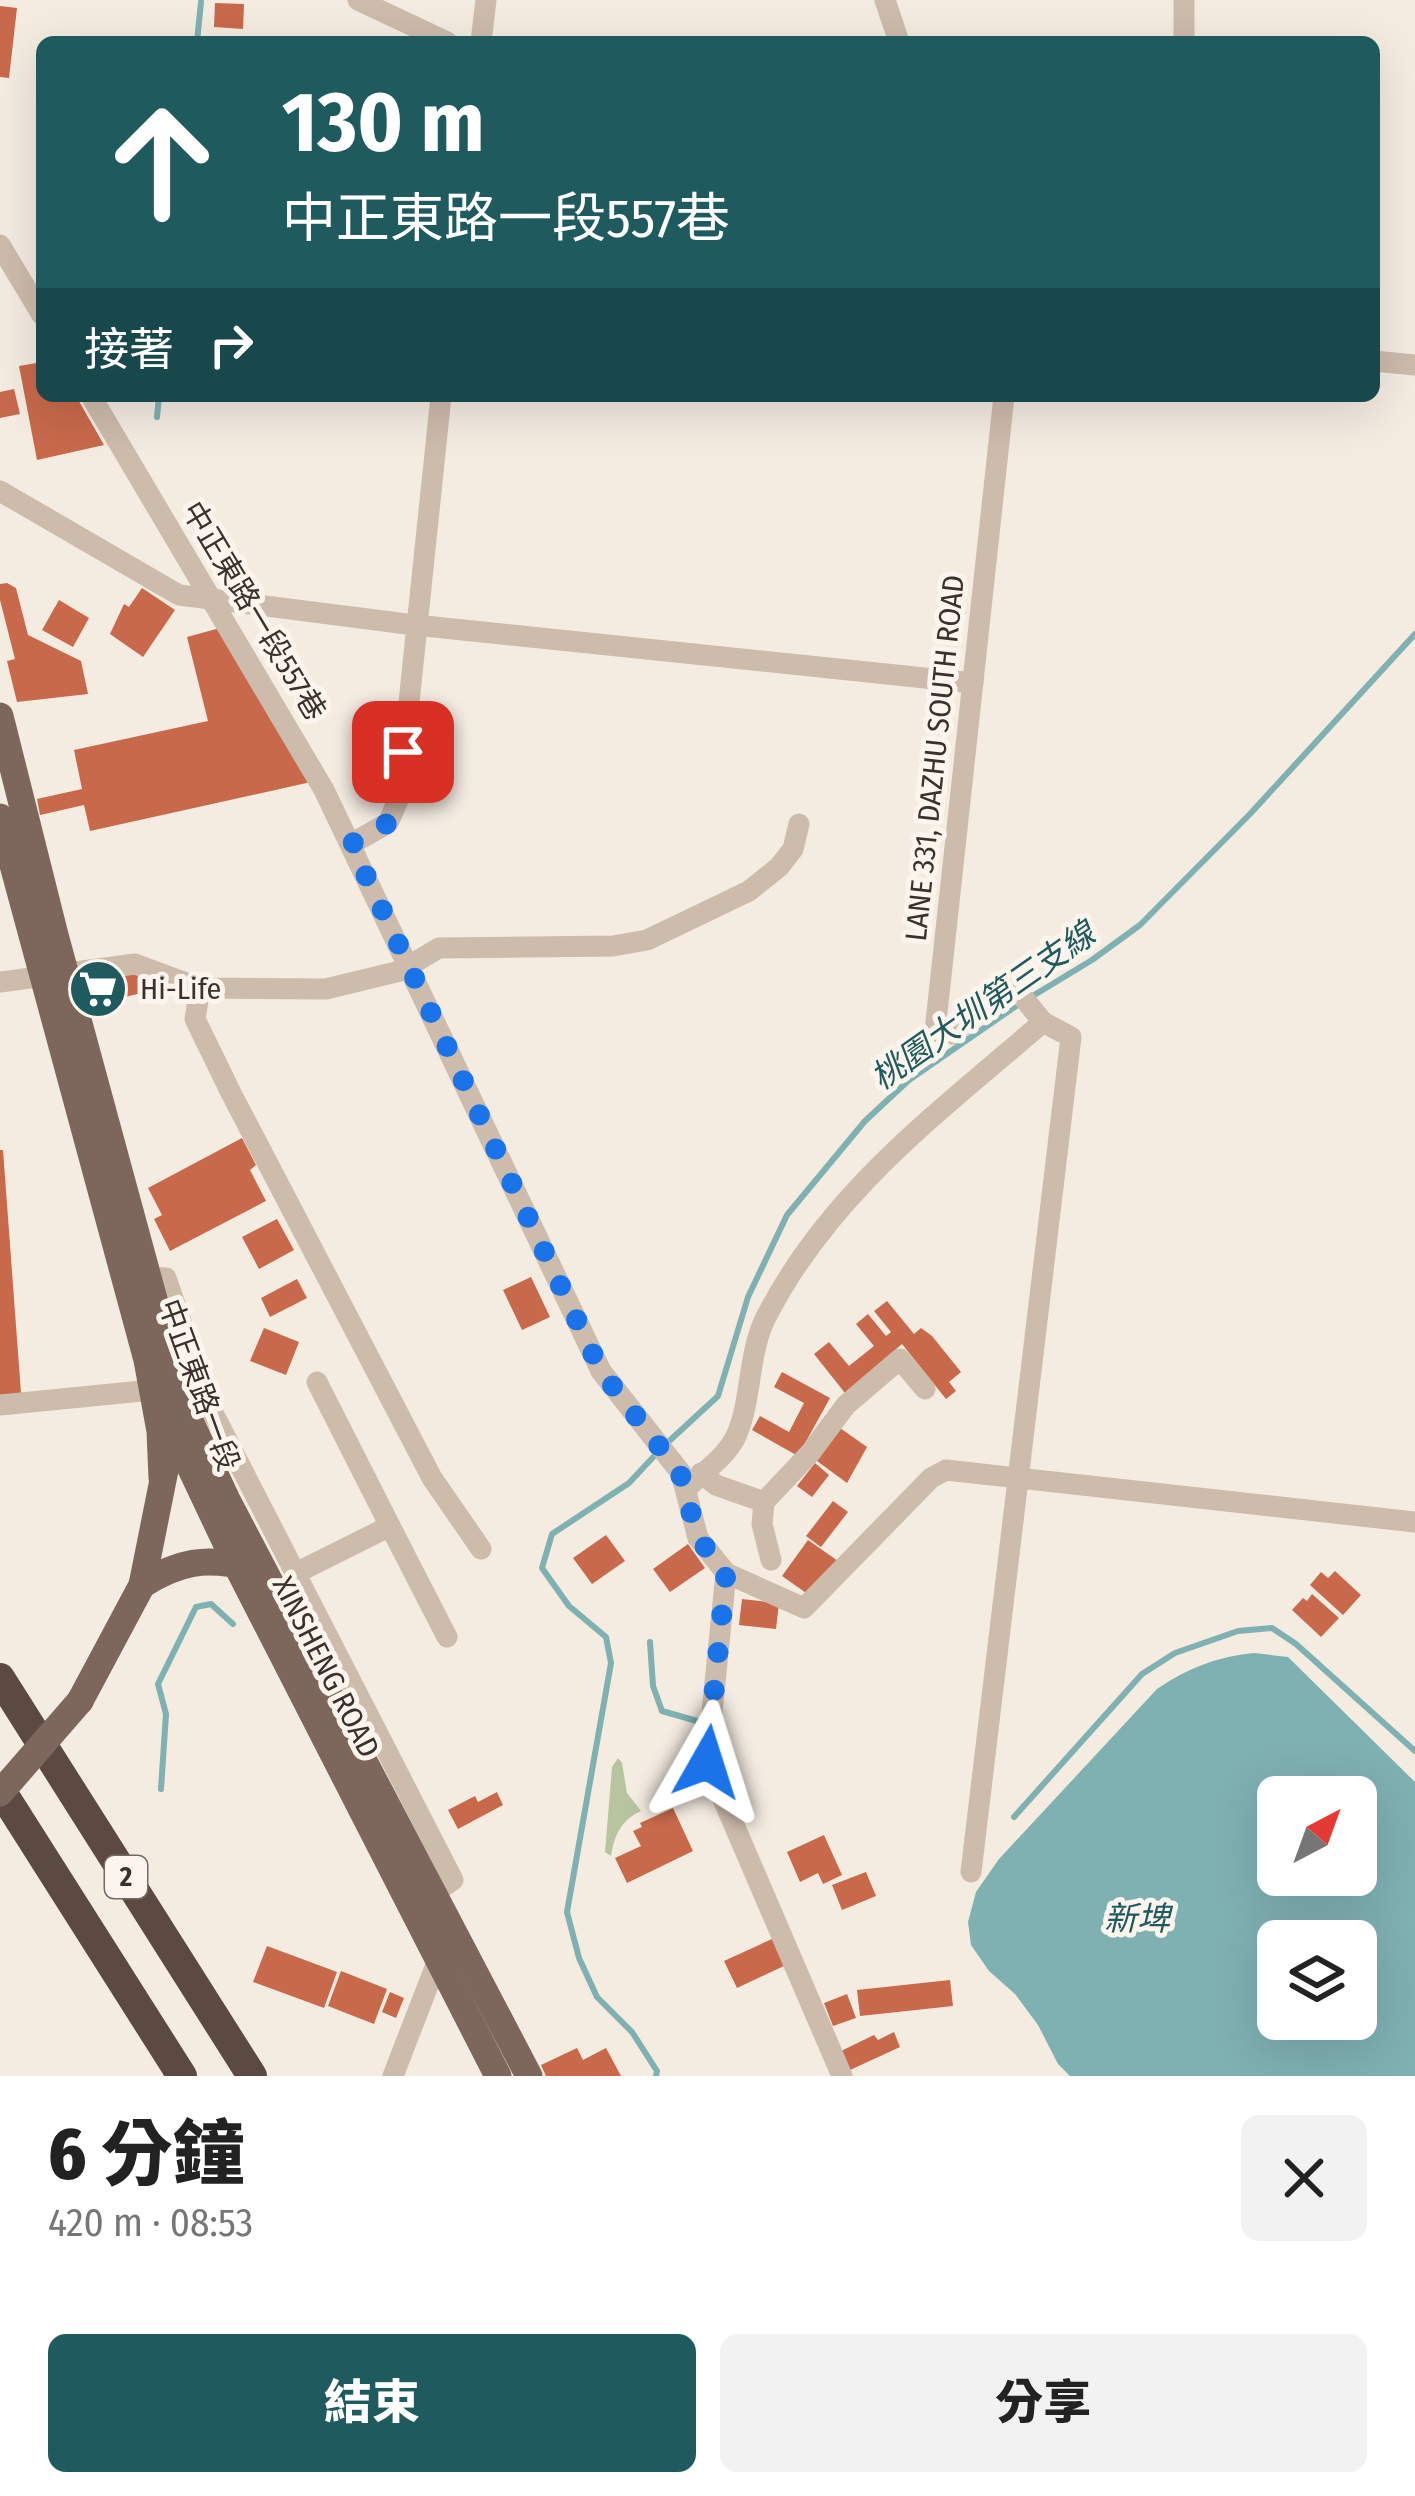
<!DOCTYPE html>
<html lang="zh-TW">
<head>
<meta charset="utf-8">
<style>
	:root { --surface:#fff; --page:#f2f2f2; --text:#222; --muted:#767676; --accent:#1f5a5e }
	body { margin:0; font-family:"Fira Sans Condensed","Noto Sans TC",sans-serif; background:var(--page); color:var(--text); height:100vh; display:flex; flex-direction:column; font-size:45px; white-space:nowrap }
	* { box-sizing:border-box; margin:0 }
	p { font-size:39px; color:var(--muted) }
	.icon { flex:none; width:66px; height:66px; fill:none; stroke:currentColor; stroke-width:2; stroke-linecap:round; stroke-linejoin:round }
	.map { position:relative; height:2076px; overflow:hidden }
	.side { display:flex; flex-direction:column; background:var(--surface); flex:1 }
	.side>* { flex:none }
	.hud { position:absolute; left:36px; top:36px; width:1344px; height:366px; border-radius:18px; box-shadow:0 12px 48px #0002; background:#1f5a5e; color:#fff; overflow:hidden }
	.needle { width:78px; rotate:41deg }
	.controls { position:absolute; left:1257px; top:1776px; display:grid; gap:24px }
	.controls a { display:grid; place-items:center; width:120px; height:120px; border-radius:18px; background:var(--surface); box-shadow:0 12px 48px #0002; font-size:60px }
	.pin { position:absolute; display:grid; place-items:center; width:102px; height:102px; color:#fff; margin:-51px; border-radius:24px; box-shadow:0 6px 18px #0006 }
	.me { position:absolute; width:132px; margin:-66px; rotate:6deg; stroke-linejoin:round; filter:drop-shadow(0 0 9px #0008) }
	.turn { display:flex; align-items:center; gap:42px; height:252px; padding:0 48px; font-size:54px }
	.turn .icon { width:156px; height:156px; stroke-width:2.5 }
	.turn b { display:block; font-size:84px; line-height:102px }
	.then { display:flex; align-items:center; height:114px; padding:0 48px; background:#0003; gap:24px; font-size:45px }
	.round { display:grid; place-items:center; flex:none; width:126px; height:126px; border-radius:18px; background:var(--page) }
	.head { display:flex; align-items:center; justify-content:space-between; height:204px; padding:0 48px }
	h1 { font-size:72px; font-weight:800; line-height:90px }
	.button { display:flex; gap:24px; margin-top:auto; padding:24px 48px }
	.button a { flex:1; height:138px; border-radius:18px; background:var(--accent); color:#fff; font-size:48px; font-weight:800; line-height:138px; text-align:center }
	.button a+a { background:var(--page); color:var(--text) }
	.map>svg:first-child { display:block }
</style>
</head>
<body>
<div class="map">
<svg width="1415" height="2076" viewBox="0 0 1415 2076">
	<rect width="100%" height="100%" fill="#f4ebe1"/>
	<path fill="#b8c4a0" d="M618,1758L622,1763L627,1793L641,1811C621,1820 614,1836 611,1856L605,1852L612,1767Z"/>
	<path fill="#7fb0b2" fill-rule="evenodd" d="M1254,1653L1288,1657L1415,1782V2076H1070L1058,2064L1038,2025L1015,1994L989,1971L971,1945L968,1922L976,1892L999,1859L1157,1689C1188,1668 1216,1657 1254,1653ZM1278,1797H1356V1875H1278ZM1278,1941H1356V2019H1278Z"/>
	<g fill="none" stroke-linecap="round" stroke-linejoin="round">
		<g stroke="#7fb0b2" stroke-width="6">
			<polyline points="197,42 201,2"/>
			<polyline points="157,417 159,396"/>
			<polyline points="1031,997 1092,960 1140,925 1250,814 1415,634"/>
			<polyline points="666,1444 718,1396 748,1297 787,1215 865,1121 909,1080 1019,1004"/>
			<polyline points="650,1642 653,1686 662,1711 704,1723"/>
			<polyline points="161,1789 166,1714 158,1684 196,1607 211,1604 233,1624"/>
			<polyline points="1014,1817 1142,1674 1175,1653 1238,1631 1272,1628 1296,1644 1415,1751"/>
			<polyline points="656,2076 657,2071 632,2032 597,1997 579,1958 567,1912 611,1663 606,1637 569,1606 542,1568 552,1534 629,1483 657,1453"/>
		</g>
	</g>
	<g fill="#c8694b">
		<polygon points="215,3 244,4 243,29 214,27"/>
		<polygon points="0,6 17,8 9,78 0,77"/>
		<polygon points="42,362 42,396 76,396 104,445 37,460 19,366"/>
		<polygon points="14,389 20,414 0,418 0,392"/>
		<polygon points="7,583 16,588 28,635 81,661 88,694 17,702 7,661 15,659 0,600 0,584"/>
		<polygon points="142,588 175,610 143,657 110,634 124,604 129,607"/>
		<polygon points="59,600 89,618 73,647 42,630"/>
		<polygon points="220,628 311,782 90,831 84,805 40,815 37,799 82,789 74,750 208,721 187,637"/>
		<polygon points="136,967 142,993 89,1005 83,979"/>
		<polygon points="242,1138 256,1165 250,1170 266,1201 170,1251 154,1219 162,1215 148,1188"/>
		<polygon points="0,1150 3,1150 21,1393 0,1395"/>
		<polygon points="277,1219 294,1250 259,1269 242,1237"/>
		<polygon points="531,1277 550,1317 522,1330 503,1290"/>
		<polygon points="297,1279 307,1298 270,1317 261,1298"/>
		<polygon points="887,1301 914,1334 921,1328 932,1336 961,1372 949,1382 956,1391 946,1399 902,1344 845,1393 814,1354 829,1342 849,1366 874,1346 856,1324 868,1314 886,1336 891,1332 874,1311"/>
		<polygon points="264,1328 299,1342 286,1375 250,1361"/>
		<polygon points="782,1372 830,1398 798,1456 752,1430 760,1416 789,1432 804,1403 774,1387"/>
		<polygon points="840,1428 867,1447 847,1483 817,1461"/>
		<polygon points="815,1463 829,1475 812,1497 797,1486"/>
		<polygon points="833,1501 848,1512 821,1547 806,1536"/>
		<polygon points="606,1535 625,1561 592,1584 573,1558"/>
		<polygon points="808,1540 838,1561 809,1595 782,1576"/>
		<polygon points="688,1544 705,1568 670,1592 653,1569"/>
		<polygon points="1335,1571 1361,1595 1343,1615 1310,1585 1321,1572 1328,1578"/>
		<polygon points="1312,1594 1339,1618 1321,1637 1292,1610 1303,1598 1307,1601"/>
		<polygon points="742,1599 779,1603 776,1629 739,1625"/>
		<polygon points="497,1792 503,1805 458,1829 448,1810 475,1796 478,1802"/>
		<polygon points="673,1808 693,1851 627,1883 615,1858 641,1846 633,1831 642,1827 640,1823"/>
		<polygon points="824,1835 842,1875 823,1884 818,1873 800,1882 787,1852"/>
		<polygon points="866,1872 876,1896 842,1910 832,1885"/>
		<polygon points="772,1939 784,1966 737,1988 724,1961"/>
		<polygon points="267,1946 337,1972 324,2008 253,1982"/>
		<polygon points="341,1971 387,1989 374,2024 328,2006"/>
		<polygon points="950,1980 953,2006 860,2016 857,1990"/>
		<polygon points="390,1992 404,1998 396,2018 382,2012"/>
		<polygon points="847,1994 856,2018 833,2026 824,2003"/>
		<polygon points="894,2032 900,2047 850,2070 841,2051 874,2035 878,2040"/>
		<polygon points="577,2048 583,2060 606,2048 621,2076 546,2076 541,2065"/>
	</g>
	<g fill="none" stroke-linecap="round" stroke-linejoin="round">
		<g stroke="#cdbbac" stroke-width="21">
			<polyline points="358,0 447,42"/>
			<polyline points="885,0 899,42"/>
			<polyline points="1184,0 1184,42"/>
			<polyline points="481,42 486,0"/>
			<polyline points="0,245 42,315"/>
			<polyline points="1374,361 1415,365"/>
			<polyline points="91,396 324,790 601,1371 681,1473 698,1538 726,1573 707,1762 842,2076"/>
			<polyline points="1004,396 935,1031 952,1034 1013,985 1043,1022"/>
			<polyline points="0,491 179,595 415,625 973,683"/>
			<polyline points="351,844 388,823 399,798 441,396"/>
			<polyline points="0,982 135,964 200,988"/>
			<polyline points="146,1277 166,1278 211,1409 453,1880 423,1900"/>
			<polyline points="317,1382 390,1526"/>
			<polyline points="0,1405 152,1390"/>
			<polyline points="701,1473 716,1485 764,1502 762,1524 771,1560"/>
			<path d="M687,1488C704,1471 727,1457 737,1434C752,1398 748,1353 766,1317C831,1191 938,1113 1043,1022L1071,1037L971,1872"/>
			<polyline points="764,1502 811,1452 846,1405 900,1359 925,1389"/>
			<polyline points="481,1549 432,1478 231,1093 195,1019 200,988 326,989 400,971 439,948 613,946 647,940 749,891 779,867 793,849 799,824"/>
			<polyline points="296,1573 390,1526 447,1637"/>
			<polyline points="726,1573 804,1608 931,1478 946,1470 1415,1522"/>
			<polyline points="393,2076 439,1957"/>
		</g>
		<g stroke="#7d675c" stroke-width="27">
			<polyline points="0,716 55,935 183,1406 227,1500 529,2076"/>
			<polyline points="0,817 147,1360 160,1431 162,1478"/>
			<polyline points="126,1280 145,1325"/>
			<polyline points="167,1396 175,1435 236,1564 498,2076"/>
			<path d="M142,1585C177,1562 207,1556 249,1568"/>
			<polyline points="80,1701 142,1585 166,1465"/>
		</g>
		<g stroke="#5c4a42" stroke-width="30">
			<polyline points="0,1678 252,2076"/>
			<polyline points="0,1789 182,2076"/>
		</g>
		<polyline stroke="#7d675c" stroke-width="27" points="0,1793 80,1701"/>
	</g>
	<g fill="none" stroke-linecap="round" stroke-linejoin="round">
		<polyline stroke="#1a73e8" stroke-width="21" stroke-dasharray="0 37.8" points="403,752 399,798 388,823 351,844 601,1371 680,1473 698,1538 726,1573 707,1762"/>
	</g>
	<defs>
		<symbol id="supermarket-disc" viewBox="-11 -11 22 22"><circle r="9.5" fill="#1f5a5e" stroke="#fbf5ee"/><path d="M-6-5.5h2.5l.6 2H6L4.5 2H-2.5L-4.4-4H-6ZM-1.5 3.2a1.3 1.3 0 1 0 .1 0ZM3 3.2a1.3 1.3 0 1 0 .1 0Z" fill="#fff"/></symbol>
	</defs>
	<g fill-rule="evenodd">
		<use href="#supermarket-disc" x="65" y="956" width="66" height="66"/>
	</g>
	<g text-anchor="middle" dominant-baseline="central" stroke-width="10" stroke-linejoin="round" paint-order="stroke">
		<rect fill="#fbf5ee" stroke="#756b66" stroke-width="3" x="105" y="1856" width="42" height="42" rx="9"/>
		<g font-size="27" font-weight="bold" fill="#3b302b">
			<text x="126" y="1877">2</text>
		</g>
		<g font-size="30" fill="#3b302b" stroke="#fbf5ee">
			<text transform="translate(254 611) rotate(59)">中正東路一段557巷</text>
			<text transform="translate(935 758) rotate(-84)">LANE 331, DAZHU SOUTH ROAD</text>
			<text transform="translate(199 1385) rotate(70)">中正東路一段</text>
			<text transform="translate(326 1667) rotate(63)">XINSHENG ROAD</text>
		</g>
		<g font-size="30" fill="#3b302b" stroke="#fbf5ee" text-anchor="start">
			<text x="140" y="989">Hi-Life</text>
		</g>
		<g font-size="33" font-style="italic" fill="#1f5a5e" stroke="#fbf5ee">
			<text transform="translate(983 1006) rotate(-35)">桃園大圳第三支線</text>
			<text x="1137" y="1919">新埤</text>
		</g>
	</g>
</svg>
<div class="controls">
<a><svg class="needle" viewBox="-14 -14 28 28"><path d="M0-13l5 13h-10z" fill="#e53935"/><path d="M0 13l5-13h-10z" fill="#767676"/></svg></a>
<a><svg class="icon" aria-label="layers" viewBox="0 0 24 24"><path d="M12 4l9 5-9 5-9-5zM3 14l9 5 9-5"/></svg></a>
</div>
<div class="pin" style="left:403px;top:752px;background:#d93025"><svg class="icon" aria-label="arrive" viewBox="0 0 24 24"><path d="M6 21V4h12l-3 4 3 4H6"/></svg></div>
<svg class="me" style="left:707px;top:1762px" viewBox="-20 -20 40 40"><path d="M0-17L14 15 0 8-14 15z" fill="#1a73e8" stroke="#fff" stroke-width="4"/></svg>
<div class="hud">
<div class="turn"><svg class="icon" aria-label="ahead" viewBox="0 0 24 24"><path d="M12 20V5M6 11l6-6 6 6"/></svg><div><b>130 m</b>中正東路一段557巷</div></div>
<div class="then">接著<svg class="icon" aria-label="right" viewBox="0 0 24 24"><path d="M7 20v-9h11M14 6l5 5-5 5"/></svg></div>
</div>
</div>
<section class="side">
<div class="head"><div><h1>6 分鐘</h1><p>420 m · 08:53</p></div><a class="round"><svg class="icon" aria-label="close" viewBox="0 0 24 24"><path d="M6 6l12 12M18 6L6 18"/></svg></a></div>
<div class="button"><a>結束</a><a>分享</a></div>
</section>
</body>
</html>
